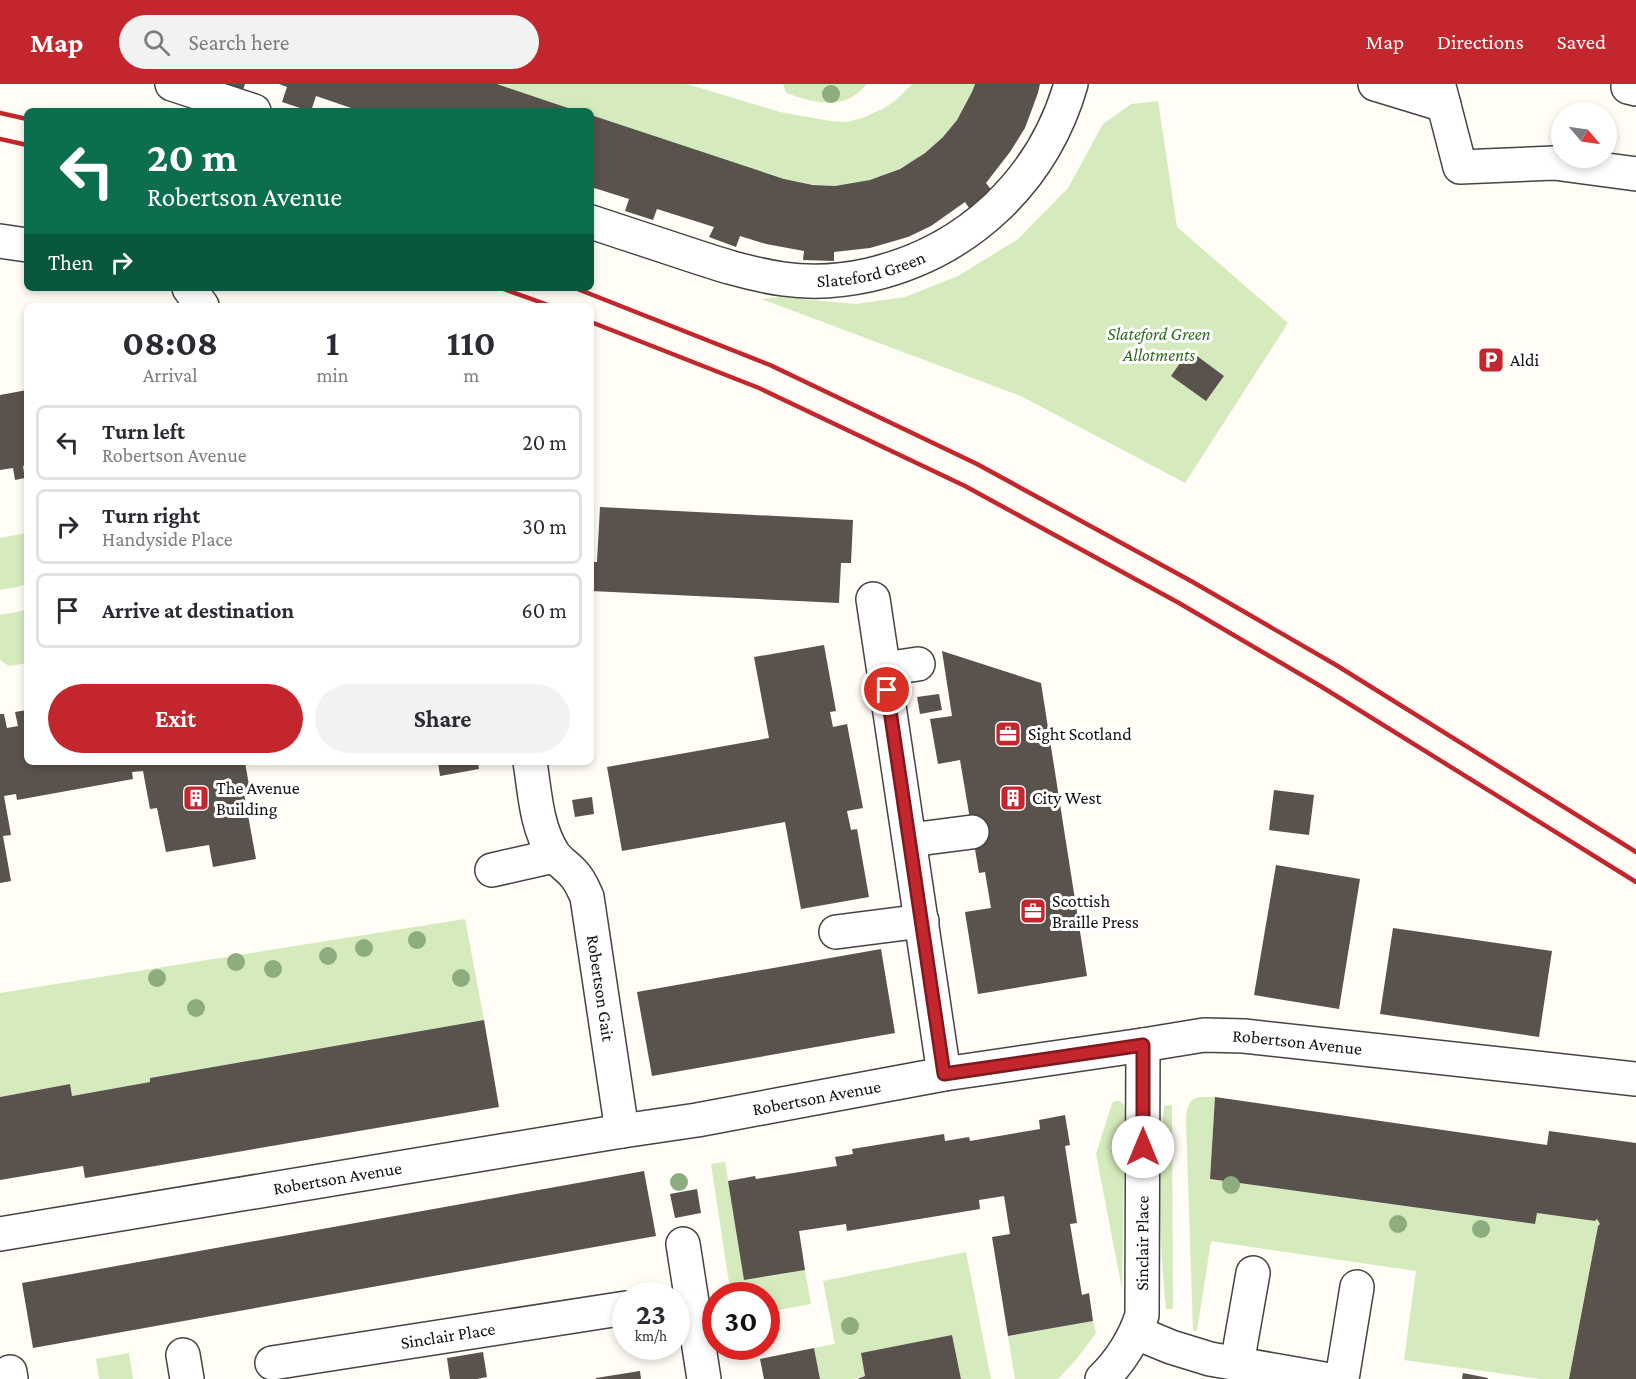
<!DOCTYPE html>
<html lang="en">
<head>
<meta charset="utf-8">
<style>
	:root { --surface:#fff; --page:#f2f2f3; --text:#2b2b33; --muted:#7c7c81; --line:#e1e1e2; --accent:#c4262e }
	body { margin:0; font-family:"Crimson Pro",serif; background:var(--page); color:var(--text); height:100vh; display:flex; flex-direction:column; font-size:22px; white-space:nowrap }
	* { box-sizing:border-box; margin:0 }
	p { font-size:20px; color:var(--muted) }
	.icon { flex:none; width:33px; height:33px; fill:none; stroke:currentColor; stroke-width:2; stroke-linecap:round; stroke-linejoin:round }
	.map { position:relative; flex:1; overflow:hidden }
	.panel { position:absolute; left:24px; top:219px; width:570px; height:462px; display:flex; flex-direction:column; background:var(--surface); border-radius:9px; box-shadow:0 3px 9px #0003 }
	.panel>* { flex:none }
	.guide { position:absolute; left:24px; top:24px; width:570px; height:183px; border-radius:9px; box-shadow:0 3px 9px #0003; background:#0b6e4f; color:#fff; overflow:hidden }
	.needle { width:39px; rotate:119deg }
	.tools { position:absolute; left:1551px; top:18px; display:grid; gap:12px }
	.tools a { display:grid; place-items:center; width:66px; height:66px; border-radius:50%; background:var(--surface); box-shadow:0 3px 9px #0003; font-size:30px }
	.speed { position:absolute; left:612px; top:1198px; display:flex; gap:12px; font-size:30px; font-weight:700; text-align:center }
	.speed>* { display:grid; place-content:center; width:78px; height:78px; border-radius:50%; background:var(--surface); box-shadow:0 3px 9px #0003; line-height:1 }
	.speed small { font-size:15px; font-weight:400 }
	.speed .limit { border:9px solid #d22; background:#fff; color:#111 }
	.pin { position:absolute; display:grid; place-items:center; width:51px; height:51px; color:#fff; margin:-26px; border:3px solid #fff; border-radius:50%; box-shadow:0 2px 6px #0007 }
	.me { position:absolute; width:66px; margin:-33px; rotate:0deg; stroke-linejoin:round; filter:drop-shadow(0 0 4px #0008) }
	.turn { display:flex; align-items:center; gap:21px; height:126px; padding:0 24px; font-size:27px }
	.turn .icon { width:78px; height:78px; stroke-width:2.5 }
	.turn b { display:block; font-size:42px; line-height:51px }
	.then { display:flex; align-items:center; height:57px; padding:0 24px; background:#0003; gap:12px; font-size:22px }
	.eta { display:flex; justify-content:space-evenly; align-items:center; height:102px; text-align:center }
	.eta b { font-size:36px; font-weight:700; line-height:42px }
	.primary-button { display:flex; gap:12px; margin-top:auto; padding:12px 24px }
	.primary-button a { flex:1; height:69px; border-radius:36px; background:var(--accent); color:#fff; font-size:24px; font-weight:700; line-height:69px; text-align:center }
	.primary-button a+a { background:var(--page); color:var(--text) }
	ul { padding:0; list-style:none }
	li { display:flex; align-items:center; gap:18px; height:75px; margin:0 12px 9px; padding:0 12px; border:3px solid var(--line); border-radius:9px }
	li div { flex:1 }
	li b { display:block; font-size:22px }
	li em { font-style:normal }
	header { display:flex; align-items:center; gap:36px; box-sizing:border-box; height:84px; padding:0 30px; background:var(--accent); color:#fff }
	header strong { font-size:28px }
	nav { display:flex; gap:33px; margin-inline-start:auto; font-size:21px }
	.search { width:420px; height:54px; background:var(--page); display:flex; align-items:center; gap:15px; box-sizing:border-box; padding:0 21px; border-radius:33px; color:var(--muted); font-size:22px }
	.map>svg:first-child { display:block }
</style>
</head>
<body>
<header>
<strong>Map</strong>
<div class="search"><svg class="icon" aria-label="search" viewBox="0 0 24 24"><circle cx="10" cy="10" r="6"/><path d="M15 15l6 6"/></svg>Search here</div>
<nav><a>Map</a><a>Directions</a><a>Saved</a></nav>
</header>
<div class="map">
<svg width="1636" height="1295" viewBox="0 0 1636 1295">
	<rect width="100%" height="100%" fill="#fffdf5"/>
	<g fill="#d5ebbd">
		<path d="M497,0H687L780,28L830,37L848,38L865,33L884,24L896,16L912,0H975C956,59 895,99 834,102C817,102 801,98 784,95L591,31V27H578Z"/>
		<path d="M783,0H867C844,28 815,19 786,9Z"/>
		<polygon points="1158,17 1177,143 1288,239 1185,399 1021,312 761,215 779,213 856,220 905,213 958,192 1018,155 1068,104 1103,40 1131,20"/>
		<polygon points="27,449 27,498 22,502 0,506 0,454"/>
		<polygon points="27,526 27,579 9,582 0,576 0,531"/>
		<polygon points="465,835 484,936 150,994 150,998 72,1012 70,1000 0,1013 0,909"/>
		<path d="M1200,1013H1215L1210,1095L1534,1140L1537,1129L1595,1137L1597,1135L1600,1140L1598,1142L1569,1295H1540L1404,1276L1416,1187L1211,1157L1197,1247H1193L1186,1037C1187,1026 1187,1015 1200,1013Z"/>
		<polygon points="1115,1017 1120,1017 1124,1021 1125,1027 1122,1205 1096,1070 1112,1019"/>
		<path d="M1172,1021L1173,1225H1166C1159,1158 1158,1089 1164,1022Z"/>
		<polygon points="725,1078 745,1196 805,1186 811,1220 767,1228 766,1212 731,1212 711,1080"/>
		<polygon points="966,1168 991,1295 961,1295 952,1251 862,1269 865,1292 852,1295 820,1295 814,1264 835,1260 823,1197"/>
		<polygon points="1093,1237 1096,1249 1075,1277 1058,1295 1015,1295 1008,1252"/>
		<polygon points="129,1269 133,1295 99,1295 96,1275"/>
	</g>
	<g fill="#5a524d">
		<polygon points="227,0 245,0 243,6"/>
		<polygon points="279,0 497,0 577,27 360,27 316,12 311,27 309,27 282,18 287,3"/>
		<polygon points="975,0 1040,0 1038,9 1025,44 1010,68 986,99 993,108 971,127 965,118 931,142 908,153 870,164 834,168 834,177 803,176 804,167 766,160 740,152 736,163 709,153 714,143 657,125 653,136 625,127 629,115 591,103 591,31 784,95 813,101 835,102 870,96 900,85 925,69 943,53 957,36 972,8"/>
		<polygon points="1189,266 1224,292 1206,317 1171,292"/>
		<polygon points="27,306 27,381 23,382 25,394 15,396 13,384 0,386 0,311"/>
		<polygon points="600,423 853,436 851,479 841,479 839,519 591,507 591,478 597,478"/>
		<polygon points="824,561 836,627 830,628 833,643 847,640 863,724 847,727 851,746 857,745 869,813 801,825 785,738 622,767 607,683 769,654 754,573"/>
		<polygon points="942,567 1041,599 1087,892 978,910 965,828 991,824 985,788 979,789 960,676 938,680 930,635 952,632"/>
		<polygon points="939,610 942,626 920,630 917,613"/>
		<polygon points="27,626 27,678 245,678 250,707 244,709 256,775 213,783 209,761 166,768 157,724 150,725 143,687 132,688 133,695 17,716 16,710 4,712 11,751 3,752 11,797 0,799 0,630 4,630 7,644 18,642 15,628"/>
		<polygon points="438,678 478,678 479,685 440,692"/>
		<polygon points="1274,706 1314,711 1309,751 1269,746"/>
		<polygon points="592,713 594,730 575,733 572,716"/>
		<polygon points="1276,781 1360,795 1339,925 1254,911"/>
		<polygon points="1393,844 1552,867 1539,953 1380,930"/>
		<polygon points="881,865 895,949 652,992 637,908"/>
		<polygon points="484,936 499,1023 85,1094 83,1082 0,1096 0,1013 70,1000 72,1012 150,998 150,994"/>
		<polygon points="1215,1013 1547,1061 1549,1047 1636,1059 1636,1295 1569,1295 1598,1142 1600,1140 1597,1135 1595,1137 1537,1129 1535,1140 1210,1095"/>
		<polygon points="1065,1031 1070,1061 1065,1062 1077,1139 1070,1140 1082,1211 1089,1209 1093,1237 1008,1252 992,1153 1010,1150 1004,1112 979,1116 980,1125 847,1147 846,1140 799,1147 805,1186 744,1196 728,1097 755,1092 756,1095 837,1082 835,1073 853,1070 852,1065 944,1050 945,1057 969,1053 970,1057 1040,1045 1039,1036"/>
		<polygon points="644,1087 656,1152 33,1264 22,1199"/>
		<polygon points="697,1105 701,1129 675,1134 670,1110"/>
		<polygon points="952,1251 961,1295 857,1295 865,1292 861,1269"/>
		<polygon points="814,1264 820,1295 764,1295 760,1275"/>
		<polygon points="483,1268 487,1293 477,1295 450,1295 447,1274"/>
		<polygon points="640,1287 641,1295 596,1295 596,1294"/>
		<polygon points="1463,1289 1488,1294 1488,1295 1462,1295"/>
	</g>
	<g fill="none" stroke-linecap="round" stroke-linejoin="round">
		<defs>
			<g id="minor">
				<polyline points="172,0 254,27"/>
				<polyline points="1375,0 1444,21"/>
				<polyline points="1629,0 1628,3 1636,5"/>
				<polyline points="1440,6 1460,83 1554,79 1636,90"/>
				<path id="s1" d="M591,138C621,148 652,158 682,168C715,179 748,190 783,195C812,199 842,197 869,191C968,168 1043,97 1071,0"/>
				<polyline points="0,157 27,161"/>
				<polyline points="189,204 202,222"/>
				<polyline points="873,515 944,990"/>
				<polyline points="884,585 918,580"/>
				<path id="s2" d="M530,678C535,709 536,742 553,769C558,777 567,782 573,789C580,796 583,804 587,813L622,1047"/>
				<polyline points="910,756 972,748"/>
				<polyline points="492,786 554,772"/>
				<polyline points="836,848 922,837"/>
				<path id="s3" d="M0,1150L622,1047L697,1036L944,990L1143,961L1204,951L1244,952L1636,995"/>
				<polyline points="683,1160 704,1295"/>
				<polyline points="1137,1249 1171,1263 1210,1275 1324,1295"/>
				<polyline points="183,1271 187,1295"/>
				<path id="s4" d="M272,1279L626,1224"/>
				<polyline points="1237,1280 1253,1189"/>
				<polyline points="10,1288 11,1295"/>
				<path id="s5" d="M1102,1295C1120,1278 1135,1254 1142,1231L1143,961"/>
				<polyline points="1342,1295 1357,1203"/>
			</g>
		</defs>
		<use href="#minor" stroke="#444" stroke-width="36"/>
		<use href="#minor" stroke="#fff" stroke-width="33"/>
		<g stroke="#c4262e" stroke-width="4.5">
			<polyline points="0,29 27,35"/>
			<polyline points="0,55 27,61"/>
			<polyline points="501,204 551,222"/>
			<polyline points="575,204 770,281 977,380 1191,497 1336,581 1636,768"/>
			<polyline points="591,238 759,304 965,402 1179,519 1322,603 1636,798"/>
		</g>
	</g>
	<g fill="#8dad7f">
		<circle cx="831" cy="10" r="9"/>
		<circle cx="417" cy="856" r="9"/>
		<circle cx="364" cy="864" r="9"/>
		<circle cx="328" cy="872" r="9"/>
		<circle cx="236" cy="878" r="9"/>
		<circle cx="273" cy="885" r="9"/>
		<circle cx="157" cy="894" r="9"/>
		<circle cx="461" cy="894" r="9"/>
		<circle cx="196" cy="924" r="9"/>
		<circle cx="679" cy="1098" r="9"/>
		<circle cx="1231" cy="1101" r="9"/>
		<circle cx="1398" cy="1140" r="9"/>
		<circle cx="1481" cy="1145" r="9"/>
		<circle cx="850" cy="1242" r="9"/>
	</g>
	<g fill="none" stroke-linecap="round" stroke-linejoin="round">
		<defs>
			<polyline id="route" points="887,606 944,990 1143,961 1143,1063"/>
		</defs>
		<use href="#route" stroke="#7f191e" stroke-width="15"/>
		<use href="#route" stroke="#c4262e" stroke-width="10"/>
	</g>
	<defs>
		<symbol id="parking-square" viewBox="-11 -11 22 22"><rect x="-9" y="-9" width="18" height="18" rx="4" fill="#c4262e" stroke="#fff"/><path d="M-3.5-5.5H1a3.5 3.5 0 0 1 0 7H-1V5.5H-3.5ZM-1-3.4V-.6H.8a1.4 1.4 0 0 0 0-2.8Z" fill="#fff"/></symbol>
		<symbol id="office-square" viewBox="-11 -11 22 22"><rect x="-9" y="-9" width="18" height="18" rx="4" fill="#c4262e" stroke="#fff"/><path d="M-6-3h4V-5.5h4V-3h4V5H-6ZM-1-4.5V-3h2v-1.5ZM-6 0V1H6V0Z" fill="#fff"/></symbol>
		<symbol id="building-square" viewBox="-11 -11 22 22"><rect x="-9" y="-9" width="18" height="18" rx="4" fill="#c4262e" stroke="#fff"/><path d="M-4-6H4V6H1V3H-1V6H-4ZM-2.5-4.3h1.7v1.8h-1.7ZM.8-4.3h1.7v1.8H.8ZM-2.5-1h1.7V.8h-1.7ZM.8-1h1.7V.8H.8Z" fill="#fff"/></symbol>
	</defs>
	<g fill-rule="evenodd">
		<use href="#parking-square" x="1476" y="261" width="30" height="30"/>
		<use href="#office-square" x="993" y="635" width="30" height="30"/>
		<use href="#building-square" x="181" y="699" width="30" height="30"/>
		<use href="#building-square" x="998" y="699" width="30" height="30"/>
		<use href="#office-square" x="1018" y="812" width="30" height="30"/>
	</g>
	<g text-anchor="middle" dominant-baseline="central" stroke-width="6" stroke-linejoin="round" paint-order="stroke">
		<g font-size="18" fill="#111" stroke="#fff">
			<text stroke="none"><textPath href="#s1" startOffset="290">Slateford Green</textPath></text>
			<text stroke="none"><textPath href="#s2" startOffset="243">Robertson Gait</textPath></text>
			<text stroke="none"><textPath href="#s3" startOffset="1314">Robertson Avenue</textPath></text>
			<text stroke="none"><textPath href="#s3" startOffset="828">Robertson Avenue</textPath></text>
			<text stroke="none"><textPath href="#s3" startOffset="342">Robertson Avenue</textPath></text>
			<text stroke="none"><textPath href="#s5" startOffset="148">Sinclair Place</textPath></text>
			<text stroke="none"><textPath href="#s4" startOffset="178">Sinclair Place</textPath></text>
		</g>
		<g font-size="18" font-style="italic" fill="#2f6b1f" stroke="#fff">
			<text x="1159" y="250">Slateford Green<tspan x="1159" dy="21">Allotments</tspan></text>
		</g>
		<g font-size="18" fill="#111" stroke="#fff" text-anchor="start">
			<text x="1510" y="276">Aldi</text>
			<text x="1028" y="650">Sight Scotland</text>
			<text x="216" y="704">The Avenue<tspan x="216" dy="21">Building</tspan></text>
			<text x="1032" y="714">City West</text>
			<text x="1052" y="817">Scottish<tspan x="1052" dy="21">Braille Press</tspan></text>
		</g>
	</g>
</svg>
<div class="tools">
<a><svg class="needle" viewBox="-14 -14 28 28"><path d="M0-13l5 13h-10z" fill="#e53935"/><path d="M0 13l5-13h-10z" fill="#7c7c81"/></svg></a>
</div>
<div class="speed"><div>23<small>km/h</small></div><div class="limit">30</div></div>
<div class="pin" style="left:887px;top:606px;background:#d93025"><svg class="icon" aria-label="arrive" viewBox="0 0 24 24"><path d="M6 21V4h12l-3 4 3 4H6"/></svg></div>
<svg class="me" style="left:1143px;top:1063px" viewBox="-20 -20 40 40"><circle r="19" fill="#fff"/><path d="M0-13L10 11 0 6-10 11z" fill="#c4262e"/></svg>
<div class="guide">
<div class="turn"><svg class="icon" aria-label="left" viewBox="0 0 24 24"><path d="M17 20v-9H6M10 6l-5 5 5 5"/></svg><div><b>20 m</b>Robertson Avenue</div></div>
<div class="then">Then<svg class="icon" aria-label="right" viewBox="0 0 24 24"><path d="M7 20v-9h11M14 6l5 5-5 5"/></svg></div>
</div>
<section class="panel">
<div class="eta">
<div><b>08:08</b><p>Arrival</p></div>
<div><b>1</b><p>min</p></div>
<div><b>110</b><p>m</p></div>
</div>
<ul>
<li><svg class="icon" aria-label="left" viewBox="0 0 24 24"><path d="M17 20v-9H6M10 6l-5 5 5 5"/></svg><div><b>Turn left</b><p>Robertson Avenue</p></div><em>20 m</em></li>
<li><svg class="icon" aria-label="right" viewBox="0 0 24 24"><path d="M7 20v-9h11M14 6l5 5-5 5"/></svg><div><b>Turn right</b><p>Handyside Place</p></div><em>30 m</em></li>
<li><svg class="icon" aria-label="arrive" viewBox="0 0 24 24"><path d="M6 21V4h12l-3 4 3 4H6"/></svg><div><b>Arrive at destination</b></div><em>60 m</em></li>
</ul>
<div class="primary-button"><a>Exit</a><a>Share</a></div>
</section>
</div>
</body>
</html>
